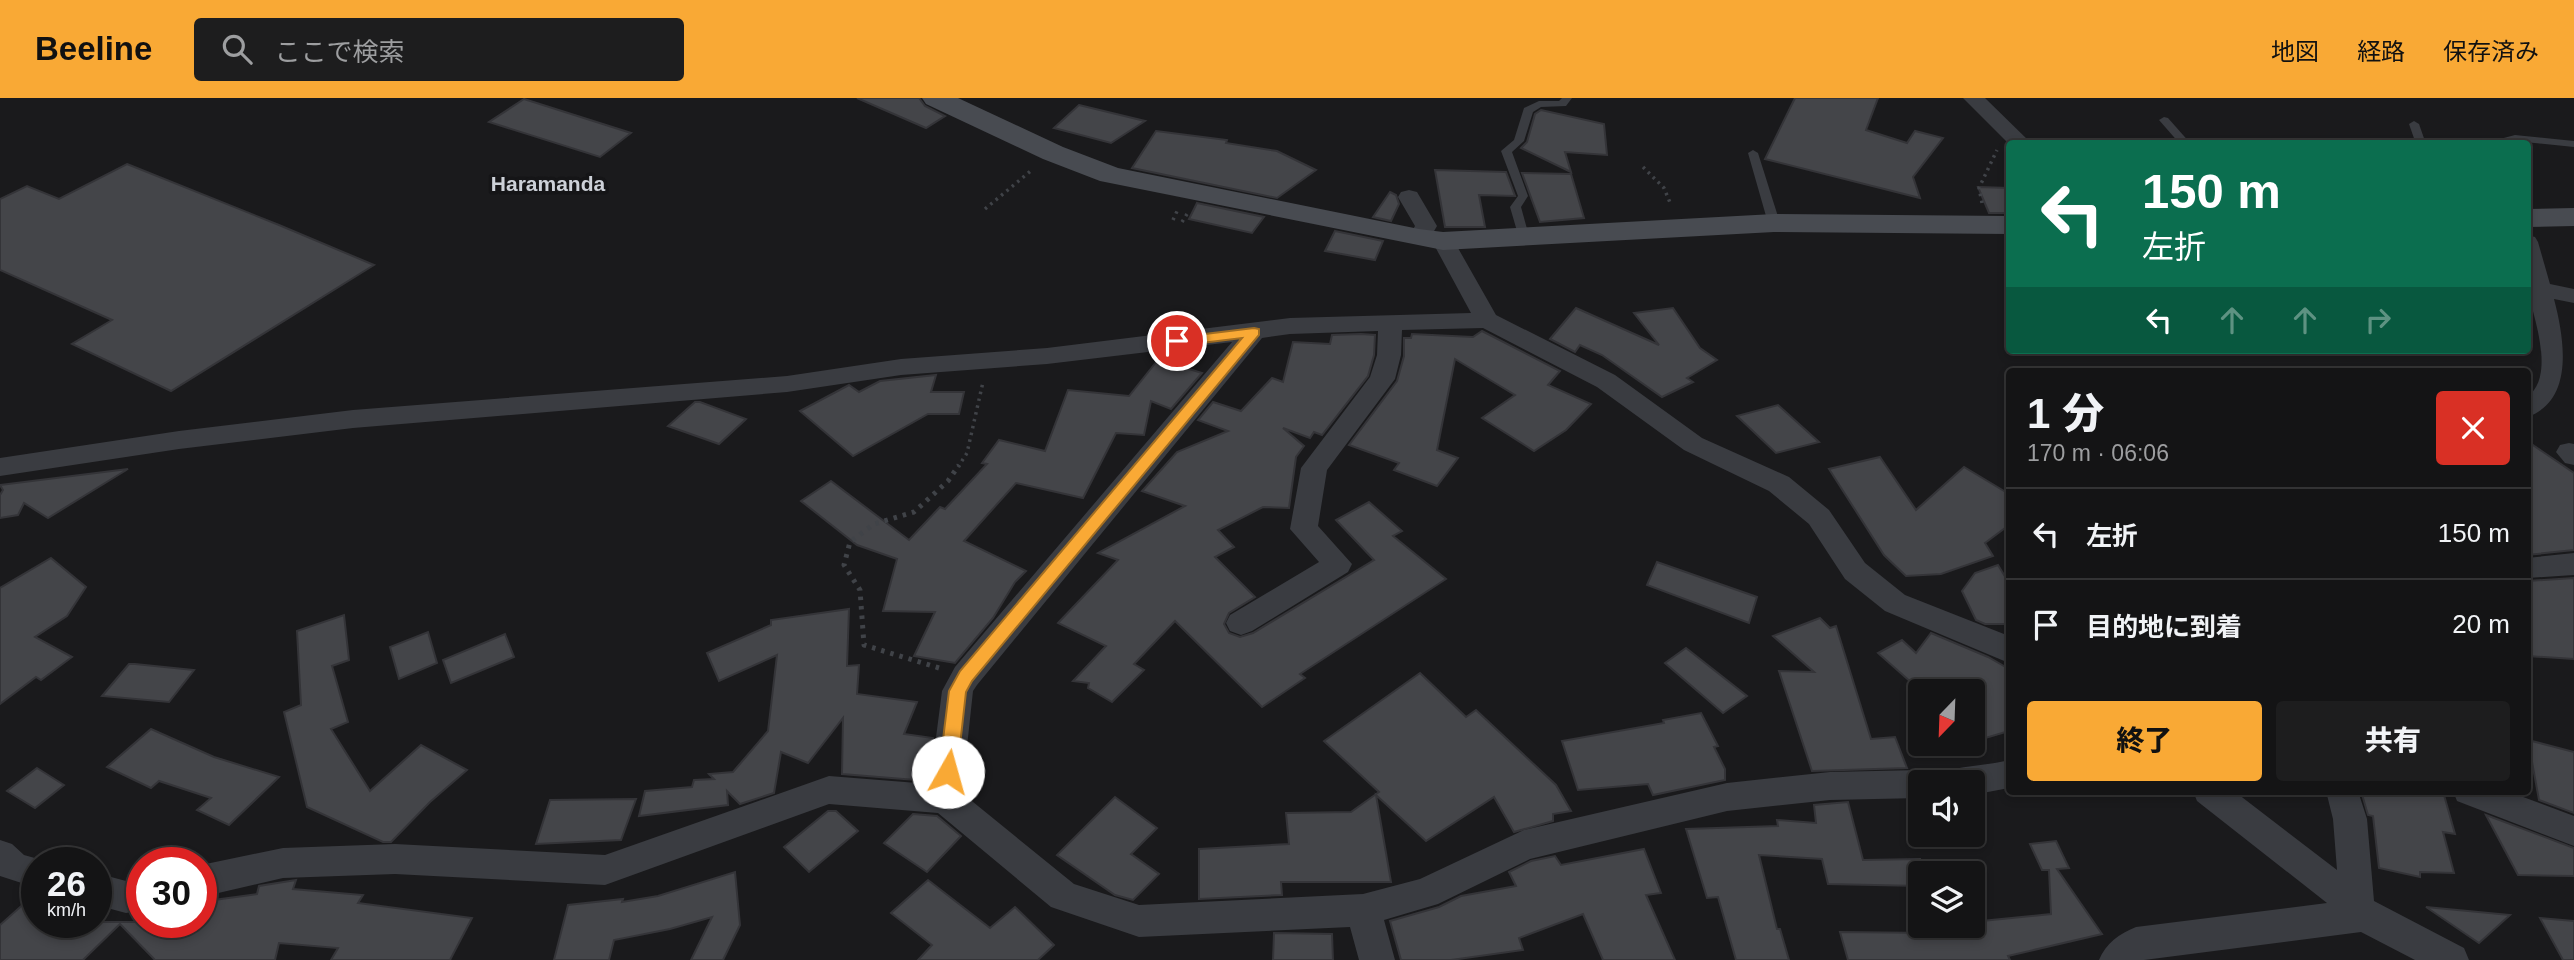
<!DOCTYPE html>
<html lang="ja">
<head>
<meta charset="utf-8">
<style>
	:root { --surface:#141415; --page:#1d1d1e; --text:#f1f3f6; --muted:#9d9ea0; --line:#333334; --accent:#f9a935 }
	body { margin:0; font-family:Helvetica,"Noto Sans JP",sans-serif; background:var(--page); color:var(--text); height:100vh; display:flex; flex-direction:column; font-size:26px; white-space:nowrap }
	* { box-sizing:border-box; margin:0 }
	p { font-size:23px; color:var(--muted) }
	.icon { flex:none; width:38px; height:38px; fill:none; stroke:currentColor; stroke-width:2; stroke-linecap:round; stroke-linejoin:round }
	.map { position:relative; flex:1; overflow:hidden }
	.side { position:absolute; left:2006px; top:270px; width:525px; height:427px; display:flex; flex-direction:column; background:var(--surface); border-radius:7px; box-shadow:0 4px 10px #0003,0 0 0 2px var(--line) }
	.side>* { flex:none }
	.guide { position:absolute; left:2006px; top:42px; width:525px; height:214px; border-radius:7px; box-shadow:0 4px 10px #0003,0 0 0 2px var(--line); background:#0b6e4f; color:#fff; overflow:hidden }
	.needle { width:46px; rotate:203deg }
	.tools { position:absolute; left:1908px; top:581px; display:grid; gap:14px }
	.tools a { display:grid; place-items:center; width:77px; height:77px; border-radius:7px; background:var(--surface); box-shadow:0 4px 10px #0003,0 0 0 2px var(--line); font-size:35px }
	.speed { position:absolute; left:21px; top:749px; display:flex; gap:14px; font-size:35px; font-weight:700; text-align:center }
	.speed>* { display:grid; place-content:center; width:91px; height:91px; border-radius:50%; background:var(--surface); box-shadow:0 4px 10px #0003,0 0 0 2px var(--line); line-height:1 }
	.speed small { font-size:18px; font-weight:400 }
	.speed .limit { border:10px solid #d22; background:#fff; color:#111 }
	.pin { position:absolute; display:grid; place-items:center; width:60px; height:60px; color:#fff; margin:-30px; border:4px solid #fff; border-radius:50%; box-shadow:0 2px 7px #0007 }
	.me { position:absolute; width:77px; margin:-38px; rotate:7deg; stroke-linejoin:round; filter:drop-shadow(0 0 5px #0008) }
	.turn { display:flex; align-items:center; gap:24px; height:147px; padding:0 21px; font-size:32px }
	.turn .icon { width:91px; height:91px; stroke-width:2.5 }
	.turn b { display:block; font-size:49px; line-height:60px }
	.lanes { display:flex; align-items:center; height:66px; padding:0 21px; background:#0003; justify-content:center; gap:35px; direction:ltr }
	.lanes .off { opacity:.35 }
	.round { display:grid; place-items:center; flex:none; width:74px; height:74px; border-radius:7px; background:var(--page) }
	.overview { display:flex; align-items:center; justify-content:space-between; height:119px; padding:0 21px }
	h1 { font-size:42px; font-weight:800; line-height:52px }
	.action { display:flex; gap:14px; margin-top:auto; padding:14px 21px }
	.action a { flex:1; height:80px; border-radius:7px; background:var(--accent); color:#111; font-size:28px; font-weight:800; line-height:80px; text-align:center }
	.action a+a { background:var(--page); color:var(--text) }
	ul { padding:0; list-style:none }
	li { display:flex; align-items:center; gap:21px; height:91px; padding:0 21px; border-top:2px solid var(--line) }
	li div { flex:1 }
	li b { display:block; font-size:26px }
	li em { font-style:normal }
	header { display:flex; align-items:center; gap:42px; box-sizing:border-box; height:98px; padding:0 35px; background:var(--accent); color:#111 }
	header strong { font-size:33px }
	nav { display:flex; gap:38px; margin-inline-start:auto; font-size:24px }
	.search { width:490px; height:63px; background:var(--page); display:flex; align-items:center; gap:18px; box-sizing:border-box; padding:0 24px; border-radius:7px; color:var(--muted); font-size:26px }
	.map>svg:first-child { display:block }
</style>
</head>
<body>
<header>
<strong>Beeline</strong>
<div class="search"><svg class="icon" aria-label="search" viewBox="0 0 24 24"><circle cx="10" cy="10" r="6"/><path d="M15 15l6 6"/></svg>ここで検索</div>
<nav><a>地図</a><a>経路</a><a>保存済み</a></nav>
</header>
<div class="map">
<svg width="2574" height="862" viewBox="0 0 2574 862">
	<rect width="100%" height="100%" fill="#1a1a1c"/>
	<g fill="#444549" stroke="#343438" stroke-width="2">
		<polygon points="857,0 919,0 925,8 945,18 926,30"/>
		<polygon points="1795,0 1878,0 1866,32 1907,45 1915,33 1943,40 1913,79 1920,100 1765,61"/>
		<polygon points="524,1 631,35 600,59 489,24"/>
		<polygon points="1079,7 1145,23 1111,45 1054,30"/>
		<polygon points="1541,12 1604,26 1607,57 1565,54 1571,74 1521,50 1527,44 1535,16"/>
		<polygon points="1156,33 1227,42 1226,45 1277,53 1316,72 1277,100 1132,70"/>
		<polygon points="127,66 279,127 374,167 171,293 72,246 112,222 0,172 0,101 27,88 59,101"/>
		<polygon points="1435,72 1506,74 1515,98 1479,97 1485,129 1445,129"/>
		<polygon points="1522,75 1571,76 1584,120 1540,124"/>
		<polygon points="1978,89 2009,90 2009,115 1989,115"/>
		<polygon points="1390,94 1396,97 1399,106 1391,123 1373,119"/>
		<polygon points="1197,105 1264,119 1252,135 1189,121"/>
		<polygon points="1335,133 1383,143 1375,162 1325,153"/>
		<polygon points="1576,210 1659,247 1634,215 1673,210 1700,250 1717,262 1687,280 1693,284 1662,299 1602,257 1580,247 1575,254 1550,241"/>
		<polygon points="1482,233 1560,273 1548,287 1591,306 1566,332 1534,353 1482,320 1515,297 1455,261 1437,352 1458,360 1437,388 1394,372 1399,365 1349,347 1397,283 1404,258 1404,240 1411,240 1412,236 1473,239"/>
		<polygon points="1361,236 1375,237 1374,257 1368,278 1322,337 1314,334 1310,340 1283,330 1304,348 1296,359 1289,410 1263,409 1218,432 1234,449 1215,459 1255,499 1229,515 1224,526 1229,535 1240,539 1253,535 1374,462 1336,422 1369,404 1402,433 1393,438 1446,481 1300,576 1305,580 1262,609 1175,523 1134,566 1144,572 1112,604 1088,590 1089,585 1073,583 1106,548 1058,525 1118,462 1098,455 1185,408 1142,393 1177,354 1228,333 1198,322 1213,304 1241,313 1272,280 1283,284 1293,244 1330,246 1332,237"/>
		<polygon points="1161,258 1160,262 1202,275 1171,311 1151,303 1144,337 1116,335 1083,400 1016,385 964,443 1026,473 1015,484 993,520 955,565 914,558 935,514 883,513 897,461 857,447 801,403 831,383 909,442 940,409 945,411 987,366 982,365 999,342 1045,353 1068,292 1129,298"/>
		<polygon points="936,277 931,294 964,294 959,316 928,316 853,358 800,313 849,287 859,294 880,283"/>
		<polygon points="695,304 700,304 746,321 719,346 668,328"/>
		<polygon points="1778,307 1819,344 1776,355 1737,318"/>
		<polygon points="2527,343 2574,375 2574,452 2527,457"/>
		<polygon points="1880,359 1916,412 1964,369 2009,396 2009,427 1985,445 1993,458 1941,476 1906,478 1884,457 1829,371"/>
		<polygon points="128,371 48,420 24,405 18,417 0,420 0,397 3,392 0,387"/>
		<polygon points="51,460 86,489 67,518 35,539 72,559 41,582 36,579 0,606 0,490"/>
		<polygon points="1657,464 1757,499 1749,525 1647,487"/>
		<polygon points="1998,467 2009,485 2009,526 1985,526 1976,522 1962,493 1975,475"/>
		<polygon points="2574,480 2574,561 2527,558 2527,483"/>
		<polygon points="849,511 847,568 859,567 857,596 917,604 904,636 933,640 928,683 842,676 843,620 808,665 781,654 774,695 740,706 727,693 728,707 639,718 645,693 692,689 694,682 714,681 709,676 733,674 768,633 777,557 719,583 707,555 771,527 771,522"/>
		<polygon points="344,517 349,562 332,568 348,624 331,631 370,693 421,647 467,672 430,704 391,744 383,744 307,709 284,614 301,607 297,533"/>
		<polygon points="1820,520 1830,530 1836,528 1871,641 1895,639 1907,670 1812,673 1779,573 1814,574 1773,538"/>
		<polygon points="428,534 437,565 399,581 390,549"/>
		<polygon points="1931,535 1988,559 2009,571 2009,633 1972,644 1972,593 1921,593 1878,555 1902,542 1916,555"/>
		<polygon points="505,536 514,559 451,585 443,562"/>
		<polygon points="1686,550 1747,598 1723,615 1665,565"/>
		<polygon points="129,566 135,566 194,572 169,604 102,598"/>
		<polygon points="1420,575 1466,619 1476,612 1556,687 1571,713 1553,716 1553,723 1514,734 1494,699 1426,743 1376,697 1391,784 1281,784 1282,797 1199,801 1199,751 1289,746 1286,715 1351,714 1379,694 1324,643"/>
		<polygon points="1701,615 1718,648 1714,649 1725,671 1725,682 1653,697 1648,686 1578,692 1562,643 1664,625 1663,622"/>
		<polygon points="151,631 214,659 279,679 229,727 197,712 211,700 159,683 151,690 107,669"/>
		<polygon points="2528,642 2574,654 2574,715 2539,702"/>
		<polygon points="37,670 64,687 35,710 7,693"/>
		<polygon points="2361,693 2430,693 2444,697 2455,736 2443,734 2454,775 2420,774 2420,779 2379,770 2373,718 2368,717"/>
		<polygon points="1115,699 1157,730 1131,756 1159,776 1133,802 1115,797 1057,757"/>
		<polygon points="636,701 621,742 536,746 550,702"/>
		<polygon points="1848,704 1863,762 1920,761 1920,788 1828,786 1822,761 1759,757 1777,831 1780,831 1789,862 1736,862 1718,799 1707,800 1686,731 1778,728 1777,722 1816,725 1814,707"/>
		<polygon points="828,713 836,713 858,733 809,774 784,749"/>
		<polygon points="913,716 937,718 961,738 927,774 884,745"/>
		<polygon points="2486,717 2574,750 2574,778 2518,777"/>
		<polygon points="2056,743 2069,770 2057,771 2102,836 2008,858 2010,862 1848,862 1840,834 1932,835 1929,828 1972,828 1972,824 2051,816 2049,772 2042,772 2030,746"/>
		<polygon points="1644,751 1661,795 1646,797 1675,862 1603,862 1583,816 1519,840 1523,852 1451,862 1401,862 1390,823 1439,809 1461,798 1516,788 1509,774 1531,763 1555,758 1561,767"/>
		<polygon points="735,774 740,827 723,862 691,862 712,819 670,831 614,842 609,862 554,862 568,807 623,801 622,804 658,798"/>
		<polygon points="296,782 293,791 363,797 358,805 472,820 450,862 331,862 338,850 279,845 275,862 155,862 120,826 83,862 0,862 0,827 37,794 37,824 205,824 214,802 257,796 259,788"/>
		<polygon points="928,782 990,830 1015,809 1054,847 1038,862 918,862 932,847 891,815"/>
		<polygon points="2426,809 2510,817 2479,845"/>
		<polygon points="2540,820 2574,823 2574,862 2563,862"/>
		<polygon points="1274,835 1332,836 1333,862 1273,862"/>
	</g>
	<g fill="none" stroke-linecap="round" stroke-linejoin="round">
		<g stroke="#404348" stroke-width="3.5" stroke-dasharray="2.5 4.5" stroke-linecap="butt">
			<polyline points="1643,69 1664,90 1671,107"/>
			<polyline points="1982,105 1979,90 1997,52"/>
			<polyline points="985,111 1033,71"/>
			<polyline points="1173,122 1178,111"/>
			<polyline points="1182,124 1187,116"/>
			<polyline points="958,369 967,355 983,284"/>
		</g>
		<polyline stroke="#404348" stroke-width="5" stroke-dasharray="3.5 6" stroke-linecap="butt" points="939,570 864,547 860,492 844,467 850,444 874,426 914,414 948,383 959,367"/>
		<g fill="#3a3c41" fill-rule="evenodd">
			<polygon points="1562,0 1572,0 1566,8 1541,9 1533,14 1524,43 1512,54 1528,98 1521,109 1529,138 1527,140 1519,140 1510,109 1518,98 1501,53 1514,42 1524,10 1539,3 1559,3"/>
			<polygon points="2164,19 2168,20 2191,46 2180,46 2159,22"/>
			<polygon points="2414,23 2419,26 2426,46 2416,46 2409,26"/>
			<polygon points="2515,37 2574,43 2574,49 2515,43 2500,46 2500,41"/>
			<polygon points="1753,52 1758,55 1780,125 1778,127 1770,127 1768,125 1748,55"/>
		</g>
		<g fill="#3a3c41" fill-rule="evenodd">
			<polygon points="1963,0 1985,0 2032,46 2009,46"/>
			<polygon points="1409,92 1417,94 1437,128 1427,145 1411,145 1408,140 1415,128 1398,99 1401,94"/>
			<polygon points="1443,136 1451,138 1454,143 1496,217 1615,277 1702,340 1789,379 1829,412 1865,465 1905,497 2009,538 2009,565 1885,513 1845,481 1809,426 1769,393 1684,352 1597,289 1483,230 1402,232 1401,257 1395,281 1327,372 1318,428 1352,466 1348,474 1252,533 1241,537 1230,533 1226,525 1230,517 1319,464 1290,431 1301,370 1370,279 1377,257 1378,233 1290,236 1262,240 977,587 973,593 962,695 1074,786 1139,807 1363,796 1420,781 1524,732 1727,685 1830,674 1920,672 1932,676 1936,684 1920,684 1920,700 1830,702 1727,713 1530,761 1438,806 1384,822 1395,862 1359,862 1350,829 1139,839 1051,809 938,715 829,706 605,787 395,776 283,780 201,799 201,767 283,750 395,746 605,757 829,678 930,686 942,593 955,569 1232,244 1047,266 901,277 787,294 353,330 179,351 0,378 0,360 179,333 353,312 787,278 901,261 1047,250 1290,220 1471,215 1432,143 1435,138"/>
			<path d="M2527,137L2535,139L2538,144L2550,186L2574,191V205L2554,201C2565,243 2574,303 2527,319V299C2556,279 2534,219 2527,191C2524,176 2527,154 2527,137Z"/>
			<polygon points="2569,345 2574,346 2574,367 2565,365 2556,354 2560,347"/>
			<polygon points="2574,455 2574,477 2527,480 2527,460"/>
			<path d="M2009,662V690L1972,697V684H1938L1942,674C1964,667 1987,668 2009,662Z"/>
			<path d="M2193,693H2234L2337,772L2333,721L2326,693H2358L2367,721L2374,803L2464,850L2469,862H2415L2361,834L2144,862H2099C2106,845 2119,836 2136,829L2327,805L2197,703Z"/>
			<polygon points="2453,693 2507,693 2574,718 2574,748 2457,703"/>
			<polygon points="0,742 12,746 24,757 49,764 37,765 37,790 0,778"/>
			<polygon points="96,775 126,783 142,780 142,812 126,815 96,807"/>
		</g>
		<g fill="#484b51" fill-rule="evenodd">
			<polygon points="922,0 958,0 1063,49 1118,70 1419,131 1443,134 1774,116 2009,118 2009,136 1774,134 1443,152 1100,83 1043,61 926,6"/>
			<polygon points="2574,110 2574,128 2527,129 2527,111"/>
		</g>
	</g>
	<polygon fill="#f9a935" stroke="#a26e22" stroke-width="2" points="1254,230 1259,231 1259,237 972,583 966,594 957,674 954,680 948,682 941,680 939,674 949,593 960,573 1242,240 1177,248 1170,243 1172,240"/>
	<g text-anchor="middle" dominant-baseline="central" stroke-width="7" stroke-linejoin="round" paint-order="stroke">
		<g font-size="21" font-weight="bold" fill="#cdd1d8" stroke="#151517">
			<text x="548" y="85">Haramanda</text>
		</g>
	</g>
</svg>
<div class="tools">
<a><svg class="needle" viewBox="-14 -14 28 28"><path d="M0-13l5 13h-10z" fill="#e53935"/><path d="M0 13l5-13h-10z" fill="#9d9ea0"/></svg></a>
<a><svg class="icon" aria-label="sound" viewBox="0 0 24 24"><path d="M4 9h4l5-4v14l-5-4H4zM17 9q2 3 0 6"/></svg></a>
<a><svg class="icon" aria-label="layers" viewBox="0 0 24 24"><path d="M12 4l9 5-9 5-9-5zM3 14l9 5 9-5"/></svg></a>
</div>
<div class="speed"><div>26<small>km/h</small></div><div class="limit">30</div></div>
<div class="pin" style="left:1177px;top:243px;background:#d93025"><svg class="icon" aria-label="arrive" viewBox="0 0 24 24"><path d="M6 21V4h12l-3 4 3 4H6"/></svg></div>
<svg class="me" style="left:948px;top:674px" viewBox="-20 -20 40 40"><circle r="19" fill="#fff"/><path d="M0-13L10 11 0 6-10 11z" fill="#f9a935"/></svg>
<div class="guide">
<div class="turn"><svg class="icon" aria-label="left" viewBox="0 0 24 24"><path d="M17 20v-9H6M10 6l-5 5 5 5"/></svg><div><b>150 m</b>左折</div></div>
<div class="lanes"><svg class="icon" aria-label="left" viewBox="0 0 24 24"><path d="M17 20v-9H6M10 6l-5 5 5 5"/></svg><svg class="icon off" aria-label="ahead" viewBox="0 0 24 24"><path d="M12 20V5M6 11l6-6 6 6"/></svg><svg class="icon off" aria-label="ahead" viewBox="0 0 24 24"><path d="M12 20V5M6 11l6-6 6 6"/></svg><svg class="icon off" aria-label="right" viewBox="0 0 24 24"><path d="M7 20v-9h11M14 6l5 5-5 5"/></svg></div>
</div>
<section class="side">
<div class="overview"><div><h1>1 分</h1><p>170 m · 06:06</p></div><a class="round" style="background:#d93025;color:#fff"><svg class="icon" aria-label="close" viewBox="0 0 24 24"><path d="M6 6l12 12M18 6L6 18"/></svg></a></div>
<ul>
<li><svg class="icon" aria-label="left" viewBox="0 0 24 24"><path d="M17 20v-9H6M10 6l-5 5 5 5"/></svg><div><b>左折</b></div><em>150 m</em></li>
<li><svg class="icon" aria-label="arrive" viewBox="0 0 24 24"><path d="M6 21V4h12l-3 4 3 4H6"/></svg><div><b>目的地に到着</b></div><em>20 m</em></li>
</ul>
<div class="action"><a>終了</a><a>共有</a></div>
</section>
</div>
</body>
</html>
